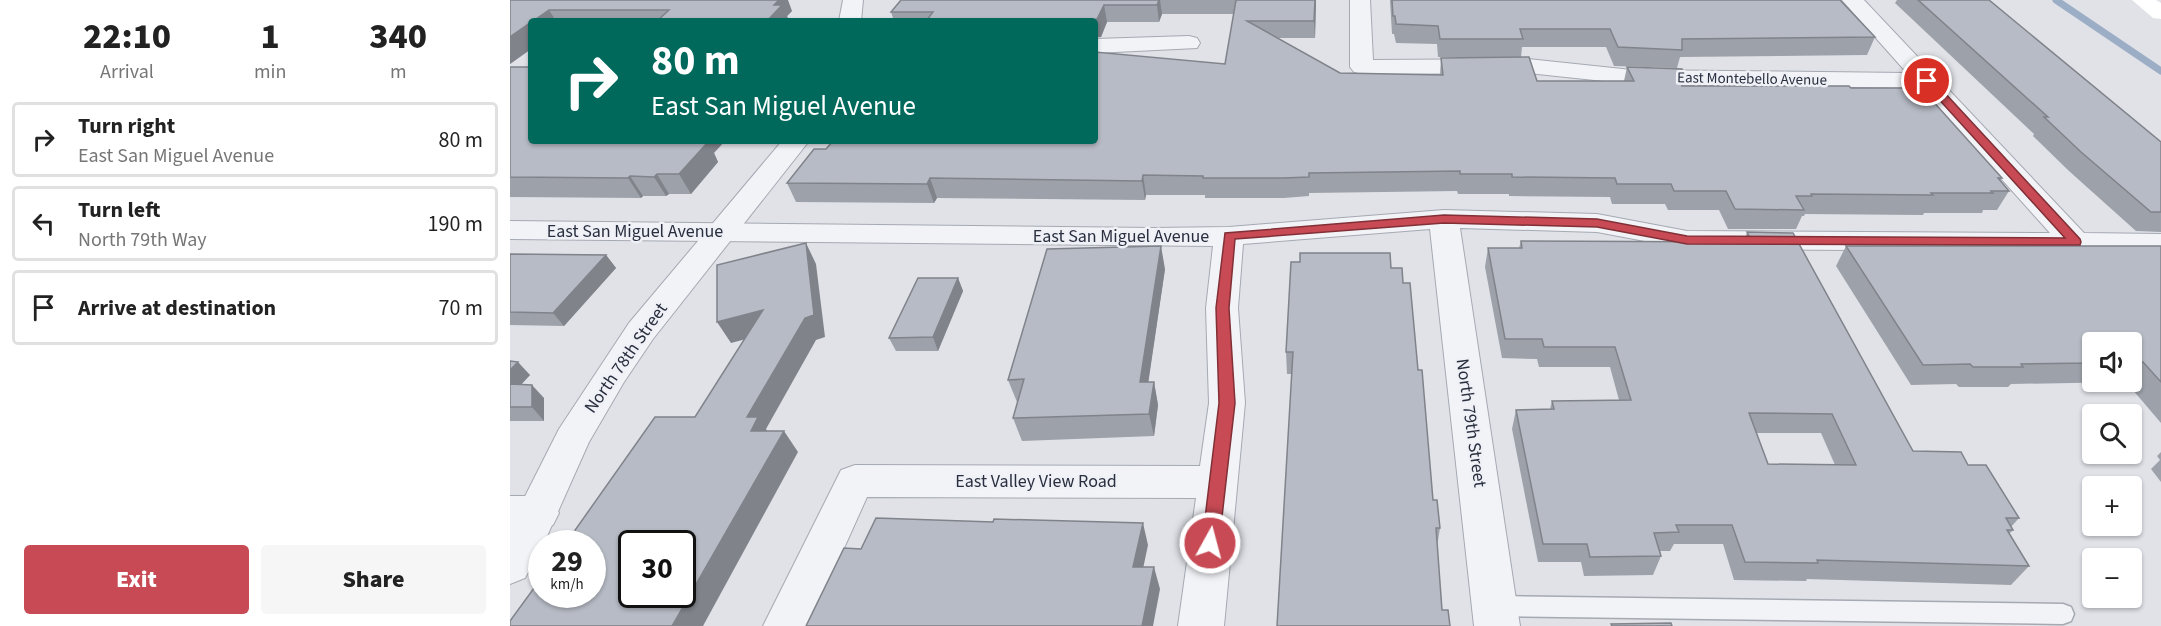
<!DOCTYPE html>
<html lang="en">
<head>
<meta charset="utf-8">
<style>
	:root { --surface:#fff; --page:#f6f6f6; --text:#222; --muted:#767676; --line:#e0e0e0; --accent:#c74a54 }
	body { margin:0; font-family:"Source Sans 3",sans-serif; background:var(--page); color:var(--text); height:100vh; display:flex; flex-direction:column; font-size:22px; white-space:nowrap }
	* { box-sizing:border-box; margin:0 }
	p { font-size:20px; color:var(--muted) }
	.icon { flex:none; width:33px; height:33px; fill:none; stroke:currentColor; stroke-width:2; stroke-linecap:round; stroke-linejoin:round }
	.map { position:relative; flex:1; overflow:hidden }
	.panel { display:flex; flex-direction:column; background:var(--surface); width:510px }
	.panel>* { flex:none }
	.top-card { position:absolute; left:18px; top:18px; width:570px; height:126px; border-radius:6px; box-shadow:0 2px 4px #0004; background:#00695c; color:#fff; overflow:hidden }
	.tools { position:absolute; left:1572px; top:332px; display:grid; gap:12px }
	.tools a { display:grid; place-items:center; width:60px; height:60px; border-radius:6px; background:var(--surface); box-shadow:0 2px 4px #0004; font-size:30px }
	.speed { position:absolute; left:18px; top:530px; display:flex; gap:12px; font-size:30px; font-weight:700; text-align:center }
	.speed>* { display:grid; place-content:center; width:78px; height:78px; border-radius:50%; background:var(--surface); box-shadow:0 2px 4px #0004; line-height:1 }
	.speed small { font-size:15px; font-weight:400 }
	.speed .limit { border:3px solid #111; border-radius:9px; background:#fff; color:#111 }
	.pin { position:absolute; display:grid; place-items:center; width:51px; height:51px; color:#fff; margin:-26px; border:3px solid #fff; border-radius:50%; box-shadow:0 2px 6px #0007 }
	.me { position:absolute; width:66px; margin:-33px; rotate:7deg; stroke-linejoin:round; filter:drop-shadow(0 0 4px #0008) }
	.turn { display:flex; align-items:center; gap:21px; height:126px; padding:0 24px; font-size:27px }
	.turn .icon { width:78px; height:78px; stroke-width:2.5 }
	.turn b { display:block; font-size:42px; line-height:51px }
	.eta { display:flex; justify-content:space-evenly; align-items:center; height:102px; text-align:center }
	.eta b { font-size:36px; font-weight:800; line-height:42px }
	.button { display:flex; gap:12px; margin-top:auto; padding:12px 24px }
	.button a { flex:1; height:69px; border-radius:6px; background:var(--accent); color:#fff; font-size:24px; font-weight:800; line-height:69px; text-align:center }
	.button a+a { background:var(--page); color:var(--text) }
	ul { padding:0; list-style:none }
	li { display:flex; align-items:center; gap:18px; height:75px; margin:0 12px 9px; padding:0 12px; border:3px solid var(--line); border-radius:6px }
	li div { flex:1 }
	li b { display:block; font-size:22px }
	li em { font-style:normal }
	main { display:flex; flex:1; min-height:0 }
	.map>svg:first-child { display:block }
</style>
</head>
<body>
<main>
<section class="panel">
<div class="eta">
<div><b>22:10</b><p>Arrival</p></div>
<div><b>1</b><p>min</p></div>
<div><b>340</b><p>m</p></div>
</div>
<ul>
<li><svg class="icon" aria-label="right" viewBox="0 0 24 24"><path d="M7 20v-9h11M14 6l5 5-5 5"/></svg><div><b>Turn right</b><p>East San Miguel Avenue</p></div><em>80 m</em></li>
<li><svg class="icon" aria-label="left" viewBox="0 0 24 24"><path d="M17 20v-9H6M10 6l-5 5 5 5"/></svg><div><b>Turn left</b><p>North 79th Way</p></div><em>190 m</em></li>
<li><svg class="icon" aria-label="arrive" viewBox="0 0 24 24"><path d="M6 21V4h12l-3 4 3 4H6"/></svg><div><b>Arrive at destination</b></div><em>70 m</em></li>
</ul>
<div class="button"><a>Exit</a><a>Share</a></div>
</section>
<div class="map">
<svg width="1651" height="626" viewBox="0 0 1651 626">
	<rect width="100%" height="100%" fill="#e0e2e8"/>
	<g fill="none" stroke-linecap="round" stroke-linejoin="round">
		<polyline stroke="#9caec6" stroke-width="7" points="1546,0 1651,71"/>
		<defs>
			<polygon id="service" points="986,596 1553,604 1561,607 1564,614 1561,621 1553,624 986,616 978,613 975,606 978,599"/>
			<g id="minor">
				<polygon points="840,0 860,0 863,60 1018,59 1122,70 1397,73 1332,0 1354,0 1574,233 1651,234 1651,252 1177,249 1087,232 950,228 1010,626 964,626 920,229 733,244 728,308 735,403 714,626 668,626 686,498 357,497 299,626 253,626 331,470 345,465 690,466 699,403 696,308 703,246 0,239 0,221 643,228 719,227 934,210 1087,214 1177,231 1540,233 1410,88 1122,84 1018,73 852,74 844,72 840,67"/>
				<polygon points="679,36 687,38 690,43 687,48 585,53 585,39"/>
				<polygon points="0,496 29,496 43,501 49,513 43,525 29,530 0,530"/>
			</g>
			<g id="tertiary">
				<polygon points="333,0 353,0 351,21 329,21"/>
				<polygon points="272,141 299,141 143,339 114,382 79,442 34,543 32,543 32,547 15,578 0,584 0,526 49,429 119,323"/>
			</g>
		</defs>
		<use href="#service" stroke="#a5a9b2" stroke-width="3"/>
		<use href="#minor" stroke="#a5a9b2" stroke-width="2"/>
		<use href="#tertiary" stroke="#a5a9b2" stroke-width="2"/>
		<use href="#service" fill="#f2f3f7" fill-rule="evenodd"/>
		<use href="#minor" fill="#f2f3f7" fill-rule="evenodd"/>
		<use href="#tertiary" fill="#f2f3f7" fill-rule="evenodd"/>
		<polygon fill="#fff" fill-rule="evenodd" points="1622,0 1646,0 1651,3 1651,19 1643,18"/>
	</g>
	<g fill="#9da1a9" fill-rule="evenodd">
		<polygon points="0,0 282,11 277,16 279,21 21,21 21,49 0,64"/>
		<polygon points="391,0 806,0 805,38 768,38 830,73 930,75 931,58 1027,81 1114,81 1117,67 1172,86 1341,88 1492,178 1490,181 1499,191 1487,210 1473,210 1472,213 1414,213 1413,215 1295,214 1294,216 1292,216 1286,229 1218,229 1209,210 1158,210 1155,204 1102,204 1100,197 999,196 999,194 948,194 947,191 799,193 799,196 774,198 695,198 695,195 636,195 635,200 427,198 424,203 286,202 277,183 316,149 715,64 724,14 652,14 649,22 597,22 591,37 585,37 585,21 384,21 381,12"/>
		<polygon points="880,0 1330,0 1365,37 1357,55 1170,57 1167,68 1104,66 1096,47 1012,47 1011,57 928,57 927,44 886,43 884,34 882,34"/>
		<polygon points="1387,0 1479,0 1651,142 1651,232 1626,231 1559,171 1523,136 1524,134 1385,3"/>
		<polygon points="0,67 204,153 208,162 181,194 159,194 156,196 133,196 131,198 0,197"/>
		<path d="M1237,232L1403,451L1458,465L1509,518L1501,527L1503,530L1499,534L1519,566L1501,585L1297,579L1296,581L1224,580L1213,544H1164L1160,551H1150L1151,556L1143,575L1074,576L1071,562H1028L1002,429L1006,410L1040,409L1042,401L1109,400L1100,367H1029L1027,359L992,358L975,267L978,248H1009L1011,241L1234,242ZM1246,433H1311L1325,465L1258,464Z"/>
		<path d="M1336,246H1651V423L1616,382L1501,384L1498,387H1449L1446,384L1401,385L1326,266ZM1582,342H1622V381H1582Z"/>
		<polygon points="0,254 96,255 106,268 54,326 0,325"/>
		<polygon points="881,268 893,283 908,370 923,500 930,528 927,546 932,610 782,374 777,374 776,352"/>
		<polygon points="655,269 638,382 644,382 648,405 644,436 512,441 503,418 508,402 507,402 498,380"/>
		<polygon points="448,278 453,291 428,351 386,351 379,338"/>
		<polygon points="0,361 20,375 11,384 34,398 34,421 0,421"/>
		<polygon points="1651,452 1651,482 1641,469 1650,460 1647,456"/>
	</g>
	<g fill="#80838a">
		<polygon points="256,0 278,0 282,11 277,16 279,21 257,21"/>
		<polygon points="649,0 650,0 652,14 649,22 647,5"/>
		<polygon points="805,0 806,0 805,38 804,21"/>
		<polygon points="594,5 597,22 591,37 585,37 585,21 580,21"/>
		<polygon points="39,10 46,21 23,21"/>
		<polygon points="21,22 21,49 0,64 0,37"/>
		<polygon points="186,141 215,141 204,153 208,162 181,194 169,174"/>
		<polygon points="147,174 159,194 156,196 144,177"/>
		<polygon points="633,175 636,195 635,200 632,181"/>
		<polygon points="120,176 133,196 131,198 118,178"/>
		<polygon points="420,178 427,198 424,203 417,184"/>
		<polygon points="296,243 306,264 315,337 306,340 256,429 262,439 241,431 237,417"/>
		<polygon points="651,246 655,269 635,405 630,382"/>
		<polygon points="96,255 106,268 54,326 43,313"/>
		<polygon points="448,278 453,291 428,351 423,337"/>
		<polygon points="253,310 266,331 221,343 207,322"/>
		<polygon points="8,362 20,375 0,397 0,370"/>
		<polygon points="644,382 648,405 644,436 639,414"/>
		<polygon points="22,385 34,398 34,421 22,407"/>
		<polygon points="274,431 288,452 193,626 162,626"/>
		<polygon points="633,523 638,545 629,588 623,567"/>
		<polygon points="644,567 650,589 643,626 632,626"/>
	</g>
	<g fill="#b7bbc5" stroke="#80838a" stroke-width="1.5" fill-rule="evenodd">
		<polygon points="0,0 269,0 264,5 272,5 257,21 147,21 159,10 39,10 23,21 21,21 21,22 0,37"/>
		<polygon points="391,0 649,0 647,5 594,5 587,19 580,20 580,21 416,21 423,12 381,12"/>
		<polygon points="726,0 805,0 804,21 737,21 830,73 933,75 931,58 1019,57 1027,81 1124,81 1117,67 1172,69 1172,86 1339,86 1341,88 1411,88 1492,178 1488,178 1499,191 1481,191 1483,193 1421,193 1423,195 1301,194 1302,196 1286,196 1294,210 1225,209 1216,191 1164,191 1161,184 1107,184 1105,178 1002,177 1002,174 950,174 950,171 799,173 799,177 773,178 693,178 693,176 633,175 632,181 420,178 417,184 277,183 304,149 316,149 323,141 585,141 585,52 715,64"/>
		<polygon points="882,0 1330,0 1365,37 1172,39 1172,50 1108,47 1100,29 1010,29 1013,39 930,39 928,26 886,24 885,16 883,16"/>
		<polygon points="1408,0 1479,0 1651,142 1651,212 1641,212 1571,152 1534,117 1538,117"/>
		<polygon points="0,67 21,67 21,141 186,141 185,142 198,142 169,174 147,174 144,177 120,176 118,178 0,177"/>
		<path d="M1237,232L1283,233L1403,451L1451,452L1458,465H1476L1509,518H1496L1503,530H1497L1519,566L1307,560L1308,563L1235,562L1222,525H1166L1169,532L1144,533L1151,556L1080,557L1077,544H1033L1006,410L1044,409L1042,401L1121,400L1105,347H1034L1032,339H995L978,248H1012L1011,241L1242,242ZM1239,413L1322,414L1346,465L1258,464Z"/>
		<path d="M296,243L304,315L295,318L237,417H248L241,431H274L162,626H0V621L32,577V594H82V543H56L145,417H185L253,310L207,322V265ZM122,543H172V594H122Z"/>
		<polygon points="651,246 630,382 644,382 639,414 503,418 514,379 498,380 537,249"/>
		<polygon points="1336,246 1651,246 1651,382 1633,362 1622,362 1622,342 1582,342 1582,363 1511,364 1513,367 1463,367 1460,364 1413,365"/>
		<polygon points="790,253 880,253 881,268 892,268 893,283 900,283 908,370 912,370 923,500 927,500 930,528 926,528 932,610 938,610 940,626 767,626 783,352 776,352 781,262 790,262"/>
		<polygon points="0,254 96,255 43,313 0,312"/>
		<polygon points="408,278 448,278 423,337 379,338"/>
		<polygon points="0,361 8,362 0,370"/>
		<polygon points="0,384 22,385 22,407 0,407"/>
		<polygon points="366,518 483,522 484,519 633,523 623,567 644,567 632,626 296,626 334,548 351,549"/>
		<polygon points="1161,623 1162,626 1102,626 1101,624"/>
	</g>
	<polygon fill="#c74a54" stroke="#813037" stroke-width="1.5" points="1414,78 1421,78 1570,239 1571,242 1570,245 1177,244 1087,227 934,223 725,239 719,308 725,403 709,543 706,549 700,551 694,549 692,543 709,403 706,308 715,233 934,215 1087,219 1177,236 1555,238 1414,83"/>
	<g text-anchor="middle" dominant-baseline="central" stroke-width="5" stroke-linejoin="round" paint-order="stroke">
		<g font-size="15" fill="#292f3f" stroke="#eff1f6">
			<text transform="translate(1242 79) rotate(1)">East Montebello Avenue</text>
		</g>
		<g font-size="18" fill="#292f3f" stroke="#eff1f6">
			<text x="125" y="231">East San Miguel Avenue</text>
			<text x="611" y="236">East San Miguel Avenue</text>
			<text transform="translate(116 358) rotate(-55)">North 78th Street</text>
			<text transform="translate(961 423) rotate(82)">North 79th Street</text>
			<text x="526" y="481">East Valley View Road</text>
		</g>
	</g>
</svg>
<div class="tools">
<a><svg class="icon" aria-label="sound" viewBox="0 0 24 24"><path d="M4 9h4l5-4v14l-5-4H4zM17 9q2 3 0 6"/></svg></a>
<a><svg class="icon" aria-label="search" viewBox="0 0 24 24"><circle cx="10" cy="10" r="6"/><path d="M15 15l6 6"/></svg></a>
<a>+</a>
<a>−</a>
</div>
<div class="speed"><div>29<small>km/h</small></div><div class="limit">30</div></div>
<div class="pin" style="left:1417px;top:81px;background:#d93025"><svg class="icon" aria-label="arrive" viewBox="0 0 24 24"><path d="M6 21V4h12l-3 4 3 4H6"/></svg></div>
<svg class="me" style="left:700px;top:543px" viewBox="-20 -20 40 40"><circle r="17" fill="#c74a54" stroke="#fff" stroke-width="3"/><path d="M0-11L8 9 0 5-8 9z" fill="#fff"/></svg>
<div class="top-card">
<div class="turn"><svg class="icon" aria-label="right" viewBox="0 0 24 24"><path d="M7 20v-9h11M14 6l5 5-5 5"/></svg><div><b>80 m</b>East San Miguel Avenue</div></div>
</div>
</div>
</main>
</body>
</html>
